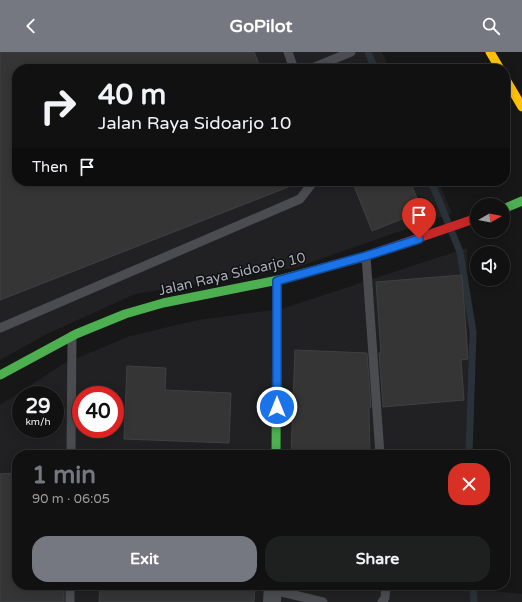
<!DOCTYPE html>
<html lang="en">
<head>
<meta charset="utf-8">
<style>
	:root { --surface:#111; --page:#1e1f1f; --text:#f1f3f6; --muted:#9c9d9f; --line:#303131; --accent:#757880 }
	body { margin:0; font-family:"Varela Round",sans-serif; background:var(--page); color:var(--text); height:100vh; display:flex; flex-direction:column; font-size:15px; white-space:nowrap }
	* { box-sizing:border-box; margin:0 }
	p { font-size:13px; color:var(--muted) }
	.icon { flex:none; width:22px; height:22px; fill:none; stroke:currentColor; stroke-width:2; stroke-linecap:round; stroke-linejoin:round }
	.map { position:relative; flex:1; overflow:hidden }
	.panel { position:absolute; left:12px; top:398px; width:498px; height:140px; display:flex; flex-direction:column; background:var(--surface); border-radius:16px; box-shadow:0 2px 10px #0003,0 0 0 1px var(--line) }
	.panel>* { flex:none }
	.banner { position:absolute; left:12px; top:12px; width:498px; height:122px; border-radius:16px; box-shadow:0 2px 10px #0003,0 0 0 1px var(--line); background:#111; color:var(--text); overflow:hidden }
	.needle { width:26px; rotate:81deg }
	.tools { position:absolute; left:470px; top:146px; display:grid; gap:8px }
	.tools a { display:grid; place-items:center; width:40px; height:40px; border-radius:50%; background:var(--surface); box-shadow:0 2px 10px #0003,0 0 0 1px var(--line); font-size:20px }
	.speed { position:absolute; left:12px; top:334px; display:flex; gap:8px; font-size:20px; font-weight:700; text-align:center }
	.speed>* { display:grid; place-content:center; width:52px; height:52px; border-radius:50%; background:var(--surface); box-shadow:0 2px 10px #0003,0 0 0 1px var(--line); line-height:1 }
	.speed small { font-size:10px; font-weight:400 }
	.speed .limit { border:6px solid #d22; background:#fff; color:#111 }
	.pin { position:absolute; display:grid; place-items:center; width:34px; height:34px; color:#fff; margin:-41px -17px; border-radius:50% 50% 50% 0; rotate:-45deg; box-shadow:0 0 4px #0007 }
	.pin .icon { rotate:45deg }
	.me { position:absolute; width:44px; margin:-22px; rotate:0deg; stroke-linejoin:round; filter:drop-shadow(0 0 3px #0008) }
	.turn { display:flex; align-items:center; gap:14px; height:84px; padding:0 20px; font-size:18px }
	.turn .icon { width:52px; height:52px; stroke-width:2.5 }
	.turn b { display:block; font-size:28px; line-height:34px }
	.then { display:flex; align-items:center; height:38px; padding:0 20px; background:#0003; gap:8px; font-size:15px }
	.round { display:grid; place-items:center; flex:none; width:42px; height:42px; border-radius:16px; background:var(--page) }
	.overview { display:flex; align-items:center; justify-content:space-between; height:68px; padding:0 20px }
	h1 { font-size:24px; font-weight:800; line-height:30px; color:var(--accent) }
	.action { display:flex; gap:8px; margin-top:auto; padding:8px 20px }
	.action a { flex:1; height:46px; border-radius:16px; background:var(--accent); color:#fff; font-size:16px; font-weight:800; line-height:46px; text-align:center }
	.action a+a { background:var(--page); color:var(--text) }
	header { display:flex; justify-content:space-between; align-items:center; height:52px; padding:0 20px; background:var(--accent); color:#fff; font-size:18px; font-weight:800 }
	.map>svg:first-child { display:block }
</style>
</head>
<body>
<header><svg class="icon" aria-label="back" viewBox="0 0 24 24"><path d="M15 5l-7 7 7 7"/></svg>GoPilot<svg class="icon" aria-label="search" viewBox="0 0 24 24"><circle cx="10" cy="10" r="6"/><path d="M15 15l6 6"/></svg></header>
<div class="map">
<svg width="522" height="550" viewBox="0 0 522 550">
	<rect width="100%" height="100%" fill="#171717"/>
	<g fill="#212123" fill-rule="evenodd">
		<polygon points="0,0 382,0 390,17 17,17 17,129 438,129 452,161 298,215 135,242 47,282 0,308"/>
		<path d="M467,196L471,403H17V533H473V537L522,542V550H0V353L63,312L130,284L198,268L281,257ZM21,343H55V377H21ZM81,343H115V377H81Z"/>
	</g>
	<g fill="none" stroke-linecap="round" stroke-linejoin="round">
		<g stroke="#2a3239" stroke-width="7">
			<polyline points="368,0 375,17"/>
			<polyline points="431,129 460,200 473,280 469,403"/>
			<polyline points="473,533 474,550"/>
		</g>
	</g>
	<g fill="#353536" stroke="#3f4043">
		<polygon points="0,0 254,0 261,17 17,17 17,129 301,130 0,248"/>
		<polygon points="352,129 410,129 422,159 372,179"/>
		<polygon points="462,223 468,307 461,308 464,348 383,355 379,301 381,301 376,230"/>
		<polygon points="295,298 367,301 371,355 369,356 370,403 291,403"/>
		<polygon points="127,314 166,316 165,338 231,341 229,391 124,387"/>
		<polygon points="17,421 17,533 64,533 64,550 0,550 0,422"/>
		<polygon points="100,533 255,533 254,550 99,550"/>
	</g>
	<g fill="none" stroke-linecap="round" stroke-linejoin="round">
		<g stroke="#4b4c50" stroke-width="9">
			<polyline points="288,0 294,17"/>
			<polyline points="310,17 351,0"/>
			<polyline points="366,204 380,403"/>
			<polyline points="0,276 300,147 314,129"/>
			<polyline points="71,403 72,284"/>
			<polyline points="273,538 323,550"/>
			<polyline points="70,550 70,533"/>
			<polyline points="382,550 385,546 386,533"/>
		</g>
		<polyline stroke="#4b4c50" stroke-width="18" points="272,550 273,533"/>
		<g stroke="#4caf50" stroke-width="9">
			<polyline points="503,157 522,149"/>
			<polyline points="0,323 76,282 125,262 163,251 278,228 360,206"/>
			<polyline points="276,403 277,229"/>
		</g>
		<g stroke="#ffc107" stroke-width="9">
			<polyline points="490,0 500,17"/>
			<polyline points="505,26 522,55"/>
		</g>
		<polyline stroke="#c62828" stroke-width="9" points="360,206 477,166"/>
	</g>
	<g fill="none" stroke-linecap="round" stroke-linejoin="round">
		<defs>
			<polyline id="route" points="277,355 277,229 366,204 419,187"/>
		</defs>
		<use href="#route" stroke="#114b97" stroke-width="10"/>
		<use href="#route" stroke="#1a73e8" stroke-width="7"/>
	</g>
	<g text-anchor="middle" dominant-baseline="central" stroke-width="3" stroke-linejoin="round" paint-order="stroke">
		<g font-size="14" fill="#a8adb8" stroke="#111113">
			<text transform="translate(232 222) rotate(-13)">Jalan Raya Sidoarjo 10</text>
		</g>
	</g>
</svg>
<div class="tools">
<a><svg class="needle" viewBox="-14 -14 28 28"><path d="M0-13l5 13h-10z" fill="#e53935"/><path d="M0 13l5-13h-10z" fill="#9c9d9f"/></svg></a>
<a><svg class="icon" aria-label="sound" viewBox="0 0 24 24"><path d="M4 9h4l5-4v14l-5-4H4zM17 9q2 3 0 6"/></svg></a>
</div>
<div class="speed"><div>29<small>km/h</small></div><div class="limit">40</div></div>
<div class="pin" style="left:419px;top:187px;background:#d93025"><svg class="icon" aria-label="arrive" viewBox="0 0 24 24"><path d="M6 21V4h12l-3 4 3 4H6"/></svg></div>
<svg class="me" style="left:277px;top:355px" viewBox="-20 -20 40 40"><circle r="17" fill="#1a73e8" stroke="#fff" stroke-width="3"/><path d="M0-11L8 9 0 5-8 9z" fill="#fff"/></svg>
<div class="banner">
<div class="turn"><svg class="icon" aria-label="right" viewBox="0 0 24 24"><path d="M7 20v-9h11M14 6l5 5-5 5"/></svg><div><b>40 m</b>Jalan Raya Sidoarjo 10</div></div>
<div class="then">Then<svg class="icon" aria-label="arrive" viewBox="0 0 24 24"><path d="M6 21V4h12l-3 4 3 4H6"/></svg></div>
</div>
<section class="panel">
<div class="overview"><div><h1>1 min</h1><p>90 m · 06:05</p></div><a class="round" style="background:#d93025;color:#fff"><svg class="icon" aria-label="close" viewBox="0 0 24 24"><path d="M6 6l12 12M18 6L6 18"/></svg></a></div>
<div class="action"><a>Exit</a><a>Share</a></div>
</section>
</div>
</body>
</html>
